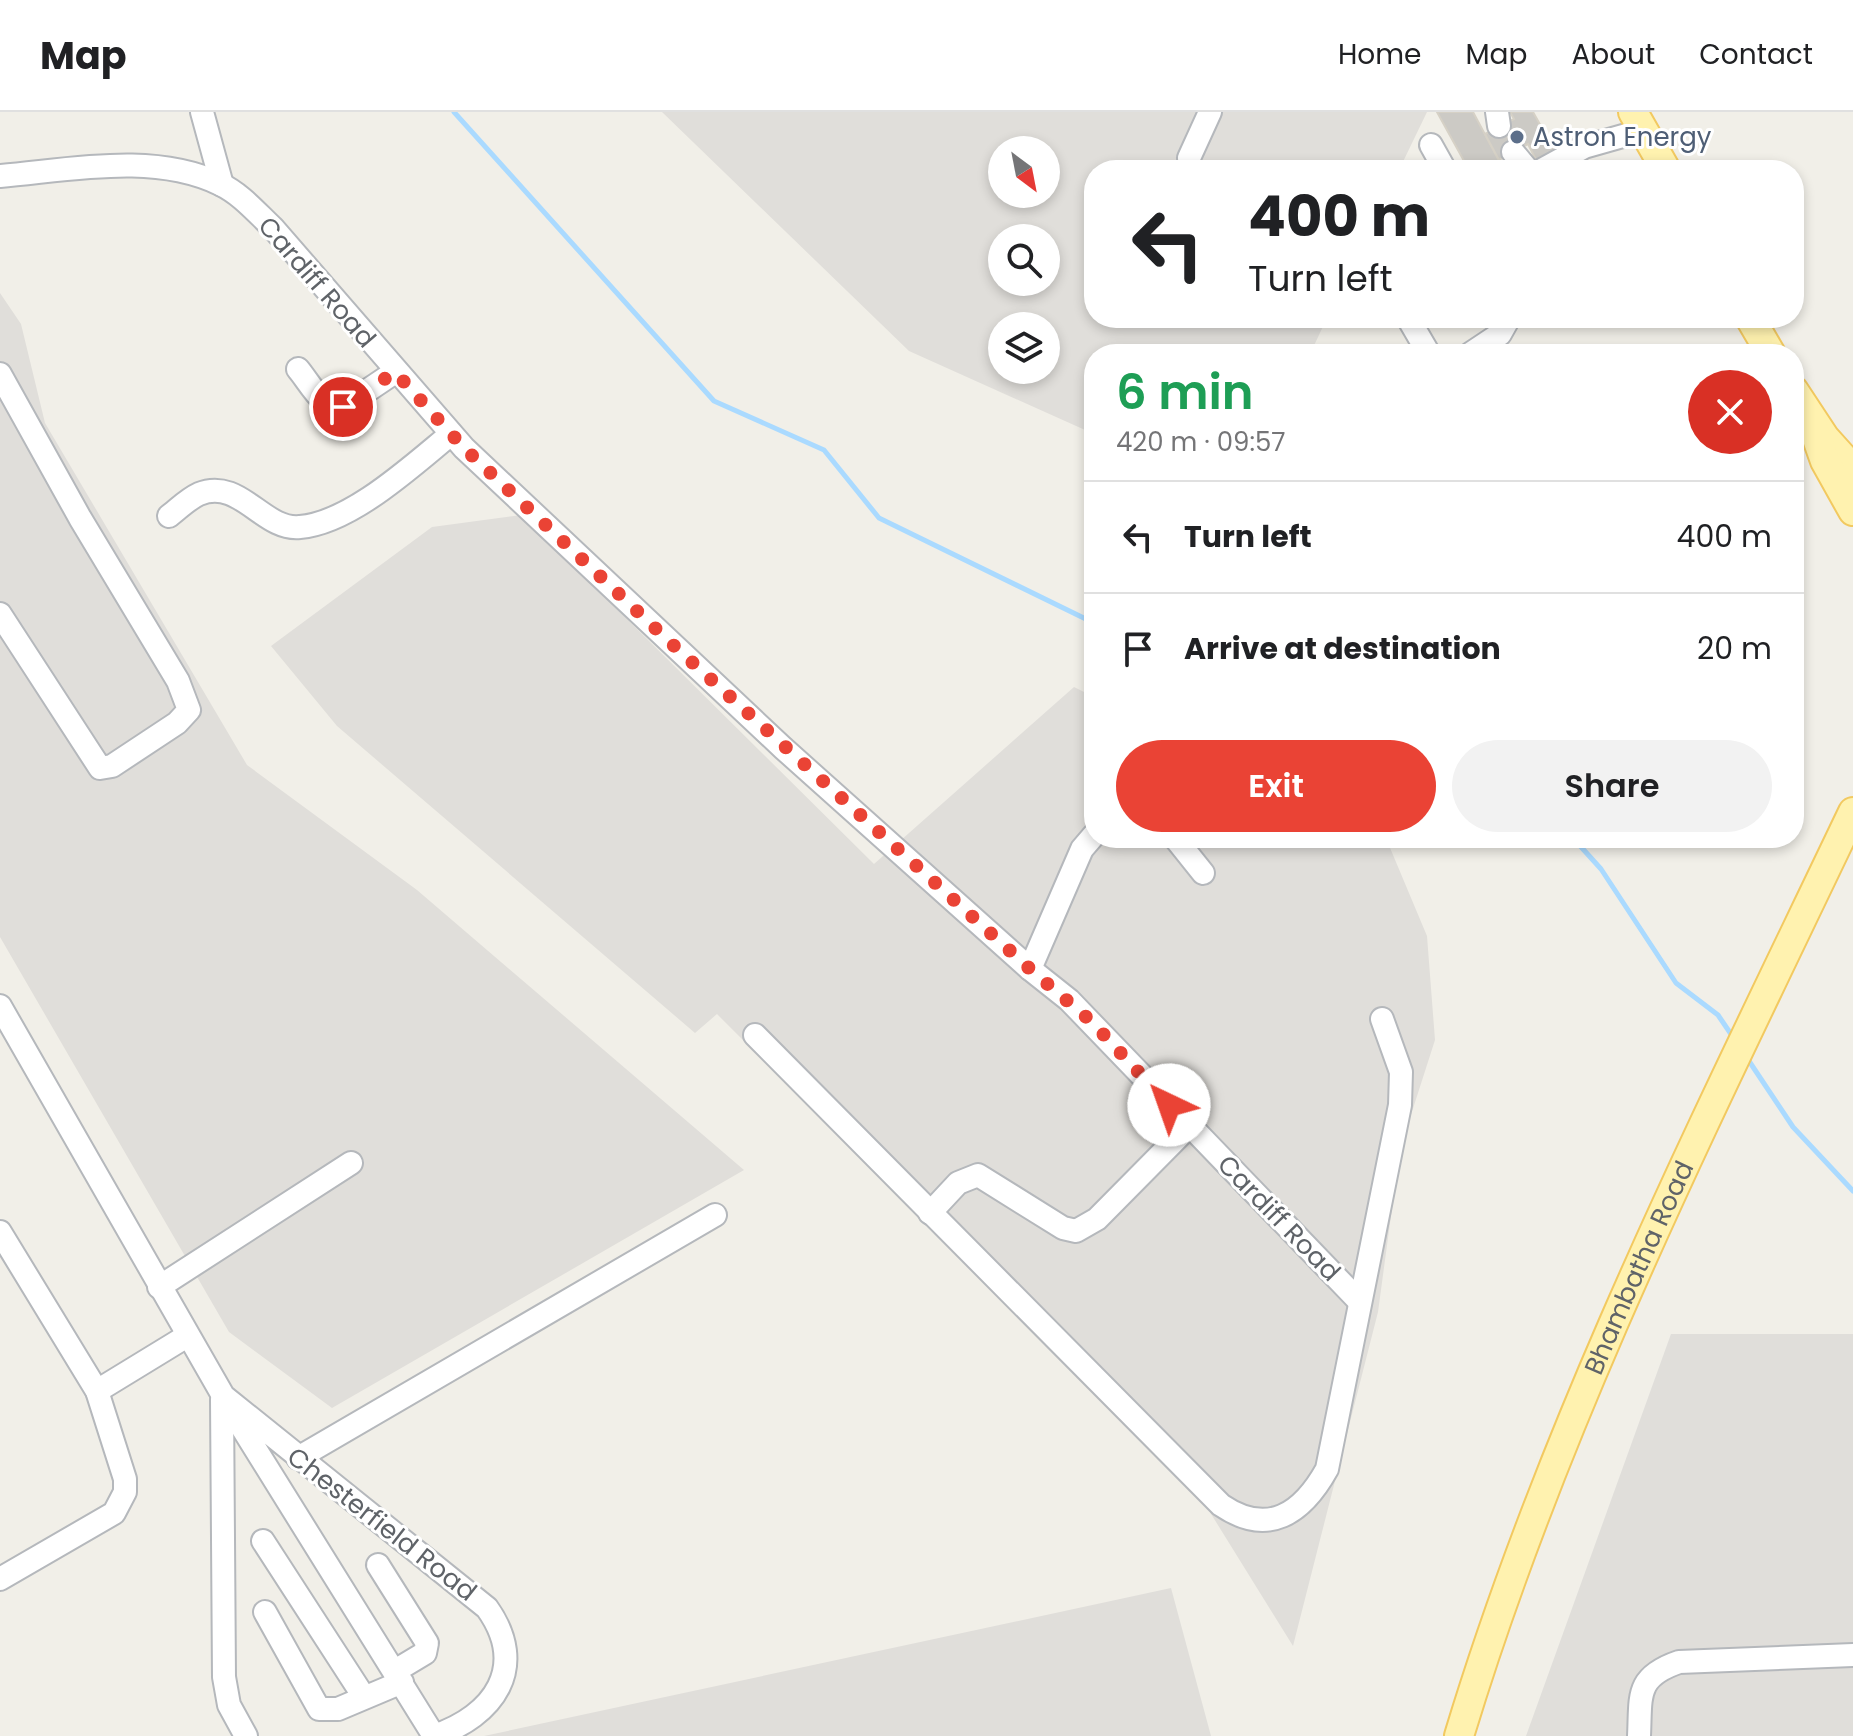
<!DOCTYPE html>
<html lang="en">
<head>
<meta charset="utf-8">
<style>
	:root { --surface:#fff; --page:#f2f2f2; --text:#202124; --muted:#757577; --line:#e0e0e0; --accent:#ea4335 }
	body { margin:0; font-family:Poppins,sans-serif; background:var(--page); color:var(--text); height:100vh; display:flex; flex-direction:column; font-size:30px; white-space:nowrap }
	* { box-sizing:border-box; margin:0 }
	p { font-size:26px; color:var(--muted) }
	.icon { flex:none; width:44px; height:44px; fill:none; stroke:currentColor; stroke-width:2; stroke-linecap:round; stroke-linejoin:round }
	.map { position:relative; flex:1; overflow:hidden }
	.details { position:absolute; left:1084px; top:232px; width:720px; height:504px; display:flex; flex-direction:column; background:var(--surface); border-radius:32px; box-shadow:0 4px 12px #0003 }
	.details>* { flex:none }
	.banner { position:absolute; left:1084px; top:48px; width:720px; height:168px; border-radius:32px; box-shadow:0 4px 12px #0003; background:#fff; color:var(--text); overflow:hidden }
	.needle { width:52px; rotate:148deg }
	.controls { position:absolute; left:988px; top:24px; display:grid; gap:16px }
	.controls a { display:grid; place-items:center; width:72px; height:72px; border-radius:50%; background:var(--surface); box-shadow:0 4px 12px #0003; font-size:40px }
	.pin { position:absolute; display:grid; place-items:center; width:68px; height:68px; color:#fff; margin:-34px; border:4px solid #fff; border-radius:50%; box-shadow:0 2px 8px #0007 }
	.me { position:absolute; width:88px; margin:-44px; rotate:318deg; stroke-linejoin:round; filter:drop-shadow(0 0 6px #0008) }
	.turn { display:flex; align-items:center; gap:28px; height:168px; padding:0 32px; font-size:36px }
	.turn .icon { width:104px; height:104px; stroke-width:2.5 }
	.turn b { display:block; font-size:56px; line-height:68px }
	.round { display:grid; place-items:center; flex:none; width:84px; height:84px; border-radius:42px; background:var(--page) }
	.headline { display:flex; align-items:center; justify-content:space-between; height:136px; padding:0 32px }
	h1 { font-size:48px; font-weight:600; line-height:60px; color:#1e9e55 }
	.action { display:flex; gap:16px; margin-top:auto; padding:16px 32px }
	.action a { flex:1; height:92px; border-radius:48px; background:var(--accent); color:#fff; font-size:32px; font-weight:600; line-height:92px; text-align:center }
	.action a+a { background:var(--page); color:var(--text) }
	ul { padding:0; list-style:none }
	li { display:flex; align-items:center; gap:24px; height:112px; padding:0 32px; border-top:2px solid var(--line) }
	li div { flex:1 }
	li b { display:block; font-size:30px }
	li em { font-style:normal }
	header { display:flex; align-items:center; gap:48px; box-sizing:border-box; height:112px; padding:0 40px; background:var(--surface); border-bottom:2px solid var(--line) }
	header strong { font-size:38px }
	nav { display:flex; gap:44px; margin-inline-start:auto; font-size:28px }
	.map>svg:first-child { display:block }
</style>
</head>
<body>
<header>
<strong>Map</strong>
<nav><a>Home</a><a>Map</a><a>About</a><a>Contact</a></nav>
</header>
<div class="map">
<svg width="1853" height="1624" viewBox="0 0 1853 1624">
	<rect width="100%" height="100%" fill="#f1efe8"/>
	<g fill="#e0deda" fill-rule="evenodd">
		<path d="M662,0H1427L1399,58H1094V206H1327L1310,242H1094V322L909,239ZM1002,38H1046V82H1002ZM1002,126H1046V170H1002ZM1002,214H1046V258H1002Z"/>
		<polygon points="0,181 21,212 45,311 247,653 417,778 744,1058 332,1296 229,1220 0,825"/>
		<polygon points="522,403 874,752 1074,575 1094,585 1094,726 1379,726 1388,731 1427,824 1435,928 1400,1037 1378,1200 1293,1534 1203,1389 717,902 695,921 337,614 271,534 432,415"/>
		<polygon points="1671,1222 1853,1222 1853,1624 1526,1624"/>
		<polygon points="1171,1476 1211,1624 484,1624"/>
	</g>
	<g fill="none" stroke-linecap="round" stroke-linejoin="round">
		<g stroke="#aadaff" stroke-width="5">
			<polyline points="454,0 714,289 824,338 879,406 1094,511"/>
			<polyline points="1573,726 1601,757 1676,871 1718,903 1735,928"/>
			<polyline points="1747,946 1793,1015 1853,1079"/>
		</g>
	</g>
	<g fill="#cccac5" stroke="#d6d1c6" stroke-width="2">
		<polygon points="1437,0 1473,0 1504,58 1469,58"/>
		<polygon points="1510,0 1533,0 1559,46 1540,56 1528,32 1499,48 1485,22 1514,7"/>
	</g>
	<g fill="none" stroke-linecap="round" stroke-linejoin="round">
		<defs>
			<g id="minor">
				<polyline points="202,0 222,73"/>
				<polyline points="1497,0 1499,14"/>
				<polyline points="1431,33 1445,58"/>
				<polyline points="1513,40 1528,58"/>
				<polyline points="1189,46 1210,0"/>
				<polyline points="1542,58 1584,35 1644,18"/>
				<path d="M0,64C71,58 153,40 220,72C241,82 256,100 273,116L464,336L783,636L1030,857L1069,888L1360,1190"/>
				<polyline points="1408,206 1429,242"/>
				<polyline points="1470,242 1500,222 1509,206"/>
				<path d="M298,257C310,271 323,299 343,295L395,260"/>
				<polyline points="0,262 80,406 178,569 189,598 177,611 112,654 100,656 0,502"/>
				<path d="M169,404C178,397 188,387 199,382C240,365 263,419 300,415C351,411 413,353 451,322"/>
				<polyline points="1175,726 1203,761"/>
				<polyline points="1030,857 1082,737 1094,723"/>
				<path d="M0,894L233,1301L434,1624C494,1604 529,1555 487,1496L222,1283"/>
				<path d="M755,923L1221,1393C1268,1425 1302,1402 1327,1357L1400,993L1401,960L1382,907"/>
				<polyline points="930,1101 958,1071 978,1063 1063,1116 1076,1119 1097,1107 1189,1014"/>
				<polyline points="0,1120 97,1279 125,1367 125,1380 114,1401 0,1467"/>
				<polyline points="159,1175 351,1051"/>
				<polyline points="97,1279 187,1224"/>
				<polyline points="222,1288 224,1565 229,1593 246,1624"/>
				<polyline points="298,1346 715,1103"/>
				<polyline points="263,1429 364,1585"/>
				<polyline points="378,1453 427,1531 425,1541 395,1559"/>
				<polyline points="265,1500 319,1597 338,1597 402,1570"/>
				<path d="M1639,1624C1641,1584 1635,1565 1679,1550L1853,1543"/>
			</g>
			<g id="major">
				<polyline points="1633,0 1666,58"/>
				<polyline points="1750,206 1771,242"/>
				<polyline points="1794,279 1825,326 1853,357"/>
				<polyline points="1809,304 1825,349 1853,399"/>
				<path id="s1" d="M1459,1624C1556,1303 1709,1002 1853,700"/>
			</g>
		</defs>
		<use href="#minor" stroke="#b5b8bc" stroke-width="26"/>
		<use href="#major" stroke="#f2c960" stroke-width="32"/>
		<use href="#minor" stroke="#fff" stroke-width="22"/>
		<use href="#major" stroke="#fff2af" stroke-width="28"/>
	</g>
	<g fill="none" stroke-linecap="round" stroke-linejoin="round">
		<polyline stroke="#ea4335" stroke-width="14" stroke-dasharray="0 25.2" points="343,295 395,260 464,336 672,532 1030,857 1092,910 1169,993"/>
	</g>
	<circle fill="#5c6f8a" stroke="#fff" stroke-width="3" cx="1517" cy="25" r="8"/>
	<g text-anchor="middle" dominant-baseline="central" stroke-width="6" stroke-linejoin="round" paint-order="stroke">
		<g font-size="26" fill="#4e5e75" stroke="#fff" text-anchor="start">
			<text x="1533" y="25">Astron Energy</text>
		</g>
		<g font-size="26" fill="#5f6368" stroke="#fff">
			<text transform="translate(317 170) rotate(49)">Cardiff Road</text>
			<text transform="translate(1279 1106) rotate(46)">Cardiff Road</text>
			<text stroke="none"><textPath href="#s1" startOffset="502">Bhambatha Road</textPath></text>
			<text transform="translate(382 1412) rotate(38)">Chesterfield Road</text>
		</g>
	</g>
</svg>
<div class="controls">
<a><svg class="needle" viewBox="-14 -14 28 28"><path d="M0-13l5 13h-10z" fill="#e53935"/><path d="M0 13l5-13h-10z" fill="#757577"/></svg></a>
<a><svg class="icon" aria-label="search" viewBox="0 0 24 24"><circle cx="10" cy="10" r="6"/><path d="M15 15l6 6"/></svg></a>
<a><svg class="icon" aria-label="layers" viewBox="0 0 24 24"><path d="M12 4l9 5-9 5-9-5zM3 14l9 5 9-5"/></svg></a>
</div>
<div class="pin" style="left:343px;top:295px;background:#d93025"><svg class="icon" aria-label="arrive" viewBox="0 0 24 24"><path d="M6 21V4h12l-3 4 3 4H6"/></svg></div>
<svg class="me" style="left:1169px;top:993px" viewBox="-20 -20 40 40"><circle r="19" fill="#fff"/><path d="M0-13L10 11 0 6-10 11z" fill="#ea4335"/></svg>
<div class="banner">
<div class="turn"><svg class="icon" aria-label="left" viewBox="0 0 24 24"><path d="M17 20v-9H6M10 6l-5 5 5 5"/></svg><div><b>400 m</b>Turn left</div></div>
</div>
<section class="details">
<div class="headline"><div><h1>6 min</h1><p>420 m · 09:57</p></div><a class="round" style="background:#d93025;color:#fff"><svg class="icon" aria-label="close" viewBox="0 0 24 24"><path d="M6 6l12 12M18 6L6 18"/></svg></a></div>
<ul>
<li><svg class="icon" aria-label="left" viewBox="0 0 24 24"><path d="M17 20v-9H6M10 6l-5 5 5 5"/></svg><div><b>Turn left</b></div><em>400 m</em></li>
<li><svg class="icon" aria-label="arrive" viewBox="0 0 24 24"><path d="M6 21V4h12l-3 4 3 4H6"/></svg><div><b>Arrive at destination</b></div><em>20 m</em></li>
</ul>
<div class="action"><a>Exit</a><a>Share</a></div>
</section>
</div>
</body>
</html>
